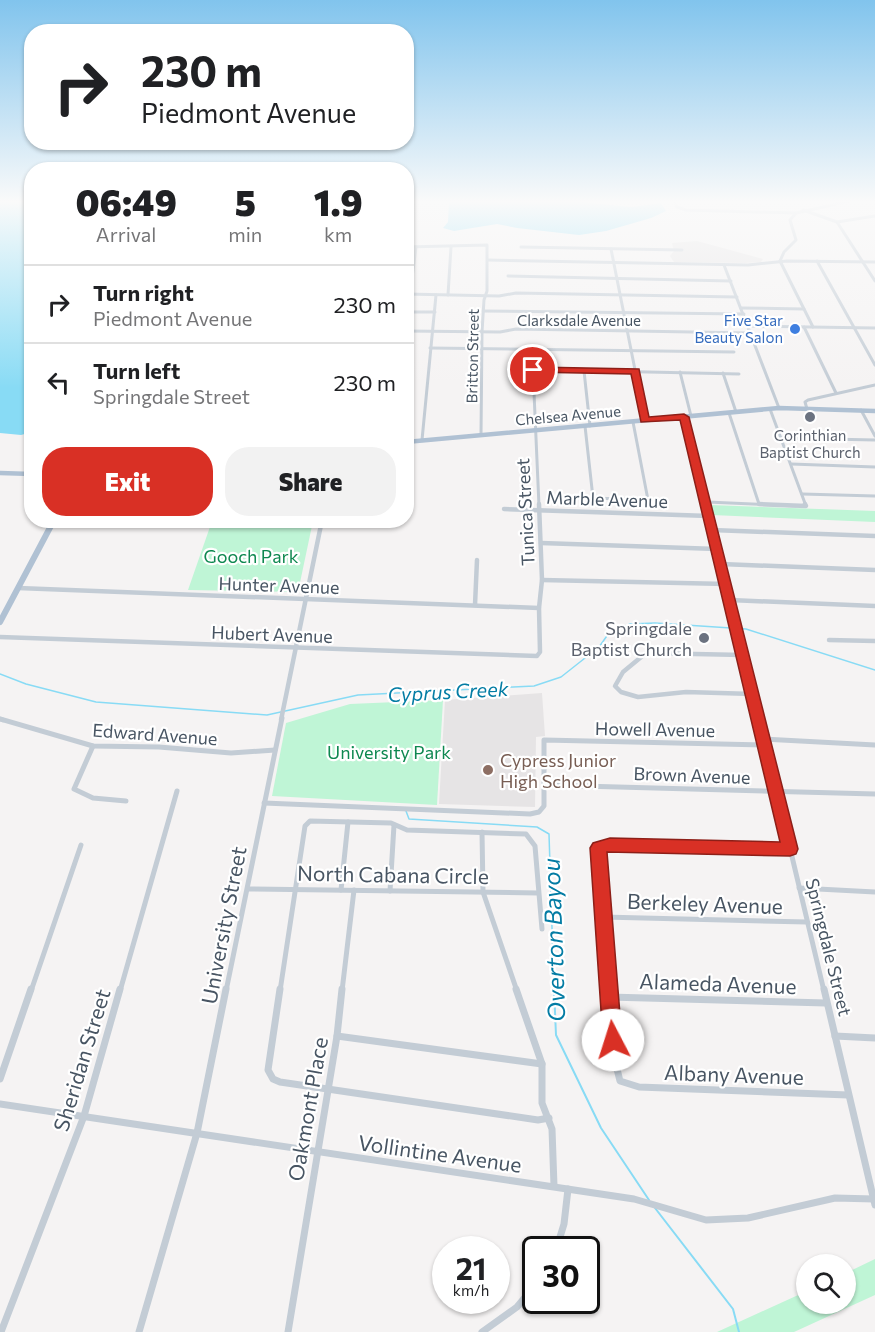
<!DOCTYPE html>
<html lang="en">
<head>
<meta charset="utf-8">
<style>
	:root { --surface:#fff; --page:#f2f2f2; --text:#202124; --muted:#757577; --line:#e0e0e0; --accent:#d93025 }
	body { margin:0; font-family:Commissioner,sans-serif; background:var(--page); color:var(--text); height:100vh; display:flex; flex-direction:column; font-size:22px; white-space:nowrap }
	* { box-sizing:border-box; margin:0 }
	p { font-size:20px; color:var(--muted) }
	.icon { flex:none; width:33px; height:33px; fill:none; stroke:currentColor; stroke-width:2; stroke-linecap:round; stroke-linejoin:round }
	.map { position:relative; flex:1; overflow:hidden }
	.details { position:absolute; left:24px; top:162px; width:390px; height:366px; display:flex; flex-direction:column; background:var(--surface); border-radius:24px; box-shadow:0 2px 4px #0004 }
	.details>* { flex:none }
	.top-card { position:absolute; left:24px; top:24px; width:390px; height:126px; border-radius:24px; box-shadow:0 2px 4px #0004; background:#fff; color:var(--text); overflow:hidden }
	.controls { position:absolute; left:796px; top:1254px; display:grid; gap:12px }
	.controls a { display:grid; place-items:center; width:60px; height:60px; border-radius:50%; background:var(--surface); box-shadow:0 2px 4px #0004; font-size:30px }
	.speed { position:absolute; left:432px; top:1236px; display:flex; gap:12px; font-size:30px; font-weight:700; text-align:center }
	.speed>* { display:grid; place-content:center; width:78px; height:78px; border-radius:50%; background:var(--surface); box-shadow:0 2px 4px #0004; line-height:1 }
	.speed small { font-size:15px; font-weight:400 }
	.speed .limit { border:3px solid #111; border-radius:9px; background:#fff; color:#111 }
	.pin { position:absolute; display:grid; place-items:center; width:51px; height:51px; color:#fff; margin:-26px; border:3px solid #fff; border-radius:50%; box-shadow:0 2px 6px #0007 }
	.me { position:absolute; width:66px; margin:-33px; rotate:355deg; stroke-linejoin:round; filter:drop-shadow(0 0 4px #0008) }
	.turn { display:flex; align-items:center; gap:21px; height:126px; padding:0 18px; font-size:27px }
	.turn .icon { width:78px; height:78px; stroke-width:2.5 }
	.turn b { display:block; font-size:42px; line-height:51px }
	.eta { display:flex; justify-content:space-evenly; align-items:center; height:102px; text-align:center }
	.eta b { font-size:36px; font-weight:800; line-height:42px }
	.cta { display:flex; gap:12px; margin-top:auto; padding:12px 18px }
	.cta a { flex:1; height:69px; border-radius:24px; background:var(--accent); color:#fff; font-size:24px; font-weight:800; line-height:69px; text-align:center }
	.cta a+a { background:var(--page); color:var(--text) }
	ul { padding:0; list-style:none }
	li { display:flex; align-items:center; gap:18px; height:78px; padding:0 18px; border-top:2px solid var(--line) }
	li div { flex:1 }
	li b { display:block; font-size:22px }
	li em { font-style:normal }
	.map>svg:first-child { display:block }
</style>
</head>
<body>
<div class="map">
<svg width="875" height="1332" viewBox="0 0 875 1332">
	<rect width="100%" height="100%" fill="#f5f3f3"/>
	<g fill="#e6e4e5">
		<polygon points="697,241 763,259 761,262 745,263 674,262 670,256 674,251 672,243"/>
		<polygon points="542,693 545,736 536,737 535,807 439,804 445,700"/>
	</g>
	<g fill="#bff5d6">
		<polygon points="710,505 875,511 875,522 712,515"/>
		<polygon points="212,521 313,521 298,592 188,590"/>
		<polygon points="443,700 437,805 272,796 286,723 350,704"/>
		<polygon points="875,1259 875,1295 794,1332 717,1332 807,1291 807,1304 846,1304 846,1273"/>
	</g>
	<g fill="#88dbf5">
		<polygon points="0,201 31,201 32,432 21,435 0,433"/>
		<polygon points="446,201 568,201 632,207 661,203 666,211 651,218 606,231 579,235 517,228 497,224 454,231 443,228 448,222 449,202"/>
	</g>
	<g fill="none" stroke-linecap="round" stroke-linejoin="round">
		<g stroke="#88dbf5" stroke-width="1.5">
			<polyline points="0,674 26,684 96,702 267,715 358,695 534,686 561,677 599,647 609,633 630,624 655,623 746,629 875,670"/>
			<polyline points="406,811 409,819 537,827 549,834 554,991"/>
		</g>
		<g stroke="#88dbf5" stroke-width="2">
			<polyline points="554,989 556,1035 601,1128 649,1200"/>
			<polyline points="655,1208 733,1309 739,1332"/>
		</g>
		<g stroke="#c3ccd5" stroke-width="3">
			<polyline points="674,201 677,207 686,210 796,213"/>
			<polyline points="803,210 837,222 875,281"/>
			<polyline points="837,222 875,216"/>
			<polyline points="406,247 487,245 487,291 484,300 482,332 481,435"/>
			<polyline points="521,247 682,250"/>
			<polyline points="611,249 645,420"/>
			<polyline points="488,260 748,265 787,261 875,262"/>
			<polyline points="780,261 784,252 796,240 790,220 796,213 850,201"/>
			<polyline points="780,261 813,327"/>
			<polyline points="817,261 875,365"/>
			<polyline points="724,265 779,408"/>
			<polyline points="508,276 731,281"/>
			<polyline points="406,294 499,296 516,293 737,297"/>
			<polyline points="410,294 416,247"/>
			<polyline points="448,295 451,247"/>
			<polyline points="741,308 804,309"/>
			<polyline points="483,311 744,314"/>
			<polyline points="406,312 435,312"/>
			<polyline points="748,326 875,328"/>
			<polyline points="804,327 836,393"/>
			<polyline points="406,331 500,332 516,329 751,333"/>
			<polyline points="430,348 734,352"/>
			<polyline points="511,369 739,374"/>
			<polyline points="533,370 539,506"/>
			<polyline points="584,371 590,426"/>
			<polyline points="680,372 691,416"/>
			<polyline points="723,373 736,412"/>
			<polyline points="770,409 806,506"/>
			<polyline points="807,409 805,402 808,400 875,385"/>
			<polyline points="861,410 875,436"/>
			<polyline points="729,413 759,504"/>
			<polyline points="684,417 707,506"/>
			<polyline points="585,426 593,498 648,500 633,422"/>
			<polyline points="781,438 875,440"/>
			<polyline points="422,440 436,295"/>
			<polyline points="791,464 875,467"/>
			<polyline points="802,494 875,496"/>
			<polyline points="707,502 796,506"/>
		</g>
		<g stroke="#c3ccd5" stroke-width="4.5">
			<polyline points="706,504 759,720"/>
			<polyline points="759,504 806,506 805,504"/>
			<polyline points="504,509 709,516"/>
			<polyline points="712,530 875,536"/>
			<polyline points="541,543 717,549"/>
			<polyline points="721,564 875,570"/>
			<polyline points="542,580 727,584"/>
			<polyline points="18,588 539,608"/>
			<polyline points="730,600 875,606"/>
			<polyline points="475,605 477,560"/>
			<polyline points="0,637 537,656 540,652 539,608 542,580 539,504"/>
			<polyline points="829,640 875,641"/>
			<polyline points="743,655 646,653 623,672 615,686 621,692 638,697 686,692 753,694"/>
			<polyline points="0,719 3,720"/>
			<polyline points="281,720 322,520"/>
		</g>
		<g stroke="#c3ccd5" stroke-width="5">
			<polyline points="759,718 824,991"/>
			<polyline points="0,719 93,746 159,747 231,753 275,750"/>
			<polyline points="763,739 875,745"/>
			<polyline points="93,746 74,789 93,798 126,801"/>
			<polyline points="545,785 875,794"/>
			<polyline points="264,803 530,814 539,812 544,806 544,740 765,745"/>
			<polyline points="482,832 483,892 517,991"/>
			<polyline points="799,888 875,892"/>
			<polyline points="248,889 538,893"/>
			<polyline points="341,890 348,822"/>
			<polyline points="390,891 394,825"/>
			<polyline points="603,917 807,922"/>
			<polyline points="31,991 81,845"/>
			<polyline points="120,991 177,791"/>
			<polyline points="226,991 282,718"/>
			<polyline points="280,991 305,826 310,821 391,823 407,830 526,834 535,846 542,929"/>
			<polyline points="342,991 354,890"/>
			<polyline points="609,991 598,848 610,845 790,849"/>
		</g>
		<g stroke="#c3ccd5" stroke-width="7">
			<polyline points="280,989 268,1070 273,1079 280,1082 538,1120 549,1118"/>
			<polyline points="516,989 542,1064 542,1103 552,1129 554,1186"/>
			<polyline points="609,989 615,1061 620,1081 639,1087 848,1095"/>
			<polyline points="824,989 875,1205"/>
			<polyline points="609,997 826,1003"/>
			<polyline points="337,1036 542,1064"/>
			<polyline points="835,1036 875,1038"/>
			<polyline points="0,1079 31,989"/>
			<polyline points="0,1104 634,1199 706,1220 748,1218 835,1198 874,1199"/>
			<polyline points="556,1250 564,1224 568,1189"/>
			<polyline points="1,1332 84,1116 120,989"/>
			<polyline points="139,1332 197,1133 226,989"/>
			<polyline points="288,1332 337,1036 342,989"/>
			<polyline points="482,1332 517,1307 536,1284"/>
		</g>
		<g stroke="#b0c1d3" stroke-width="4.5">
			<polyline points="406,442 779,408 875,411"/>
			<polyline points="0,473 32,474"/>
		</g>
		<polyline stroke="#b0c1d3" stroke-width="6" points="0,622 54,520"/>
	</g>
	<linearGradient id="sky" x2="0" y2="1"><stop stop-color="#81c4ed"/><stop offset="0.52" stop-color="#fafafa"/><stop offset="1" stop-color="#fafafa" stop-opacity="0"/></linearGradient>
	<rect width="875" height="388" fill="url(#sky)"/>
	<polygon fill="#d93025" stroke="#8d1f18" stroke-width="1.5" points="533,367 639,369 649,417 684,414 689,417 798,849 796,854 790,856 607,852 622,1040 619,1046 613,1049 606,1046 603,1040 590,848 593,843 610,838 780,842 680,420 641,422 631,374 530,372 530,368"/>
	<circle fill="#3f7fe0" stroke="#fff" stroke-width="2" cx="795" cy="329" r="6"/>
	<g fill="#6b7280" stroke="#fff" stroke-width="2">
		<circle cx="810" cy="417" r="6"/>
		<circle cx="704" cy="638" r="6"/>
	</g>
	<circle fill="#8d6e63" stroke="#fff" stroke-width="2" cx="488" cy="770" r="6"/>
	<g text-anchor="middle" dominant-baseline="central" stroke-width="4.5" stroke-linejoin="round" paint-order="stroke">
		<g font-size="15" fill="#485563" stroke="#fff">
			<text x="579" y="320">Clarksdale Avenue</text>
			<text transform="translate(472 356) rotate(-89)">Britton Street</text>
			<text transform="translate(568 415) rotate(-5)">Chelsea Avenue</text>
		</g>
		<g font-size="15" fill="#366cbe" stroke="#fff" text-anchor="end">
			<text x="783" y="320">Five Star<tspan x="783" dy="17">Beauty Salon</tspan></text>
		</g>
		<g font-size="15" fill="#5b616d" stroke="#fff">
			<text x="810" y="435">Corinthian<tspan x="810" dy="17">Baptist Church</tspan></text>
		</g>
		<g font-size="18" fill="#485563" stroke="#fff">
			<text transform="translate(607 499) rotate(2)">Marble Avenue</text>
			<text transform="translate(525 512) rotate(-93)">Tunica Street</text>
			<text transform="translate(279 585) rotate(2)">Hunter Avenue</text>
			<text transform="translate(272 634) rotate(2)">Hubert Avenue</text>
			<text transform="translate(655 729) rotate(1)">Howell Avenue</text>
			<text transform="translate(155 734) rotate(4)">Edward Avenue</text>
			<text transform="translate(692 775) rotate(2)">Brown Avenue</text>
			<text transform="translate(829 947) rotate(76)">Springdale Street</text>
		</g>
		<g font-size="18" fill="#0e8850" stroke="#fff">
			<text x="251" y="556">Gooch Park</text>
			<text x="389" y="752">University Park</text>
		</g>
		<g font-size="18" fill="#5b616d" stroke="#fff" text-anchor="end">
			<text x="692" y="628">Springdale<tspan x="692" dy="21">Baptist Church</tspan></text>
		</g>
		<g font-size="18" fill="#785e54" stroke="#fff" text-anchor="start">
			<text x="500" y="760">Cypress Junior<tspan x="500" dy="21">High School</tspan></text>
		</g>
		<g font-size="20" font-style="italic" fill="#037ca4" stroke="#fff">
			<text transform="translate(448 691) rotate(-3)">Cyprus Creek</text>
		</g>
		<g font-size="21" fill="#485563" stroke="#fff">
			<text transform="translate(393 874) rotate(1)">North Cabana Circle</text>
			<text transform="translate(705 903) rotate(2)">Berkeley Avenue</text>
			<text transform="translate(223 925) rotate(-79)">University Street</text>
			<text transform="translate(718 983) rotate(2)">Alameda Avenue</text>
			<text transform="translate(81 1060) rotate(-73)">Sheridan Street</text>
			<text transform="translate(734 1074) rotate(2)">Albany Avenue</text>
			<text transform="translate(307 1109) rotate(-80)">Oakmont Place</text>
			<text transform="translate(440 1153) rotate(8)">Vollintine Avenue</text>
		</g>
		<g font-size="24" font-style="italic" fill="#037ca4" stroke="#fff">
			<text transform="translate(553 940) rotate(-92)">Overton Bayou</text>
		</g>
	</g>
</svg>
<div class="controls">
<a><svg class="icon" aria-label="search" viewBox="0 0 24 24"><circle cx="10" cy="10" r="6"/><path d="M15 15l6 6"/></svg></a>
</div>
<div class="speed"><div>21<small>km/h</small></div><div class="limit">30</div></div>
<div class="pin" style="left:533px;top:370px;background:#d93025"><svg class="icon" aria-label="arrive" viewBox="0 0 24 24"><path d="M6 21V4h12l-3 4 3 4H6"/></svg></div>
<svg class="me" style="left:613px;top:1040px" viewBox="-20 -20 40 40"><circle r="19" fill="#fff"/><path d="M0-13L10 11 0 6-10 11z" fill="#d93025"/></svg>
<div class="top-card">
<div class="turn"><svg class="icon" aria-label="right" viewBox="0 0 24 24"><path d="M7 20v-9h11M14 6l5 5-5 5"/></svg><div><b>230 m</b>Piedmont Avenue</div></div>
</div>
<section class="details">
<div class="eta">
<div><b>06:49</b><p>Arrival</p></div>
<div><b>5</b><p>min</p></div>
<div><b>1.9</b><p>km</p></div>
</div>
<ul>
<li><svg class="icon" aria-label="right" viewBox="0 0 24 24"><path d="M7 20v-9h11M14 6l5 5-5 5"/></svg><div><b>Turn right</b><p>Piedmont Avenue</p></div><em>230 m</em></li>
<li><svg class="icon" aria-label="left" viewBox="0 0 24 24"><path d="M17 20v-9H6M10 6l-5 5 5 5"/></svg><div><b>Turn left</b><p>Springdale Street</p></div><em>230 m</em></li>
</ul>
<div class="cta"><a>Exit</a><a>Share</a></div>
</section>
</div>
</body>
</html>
